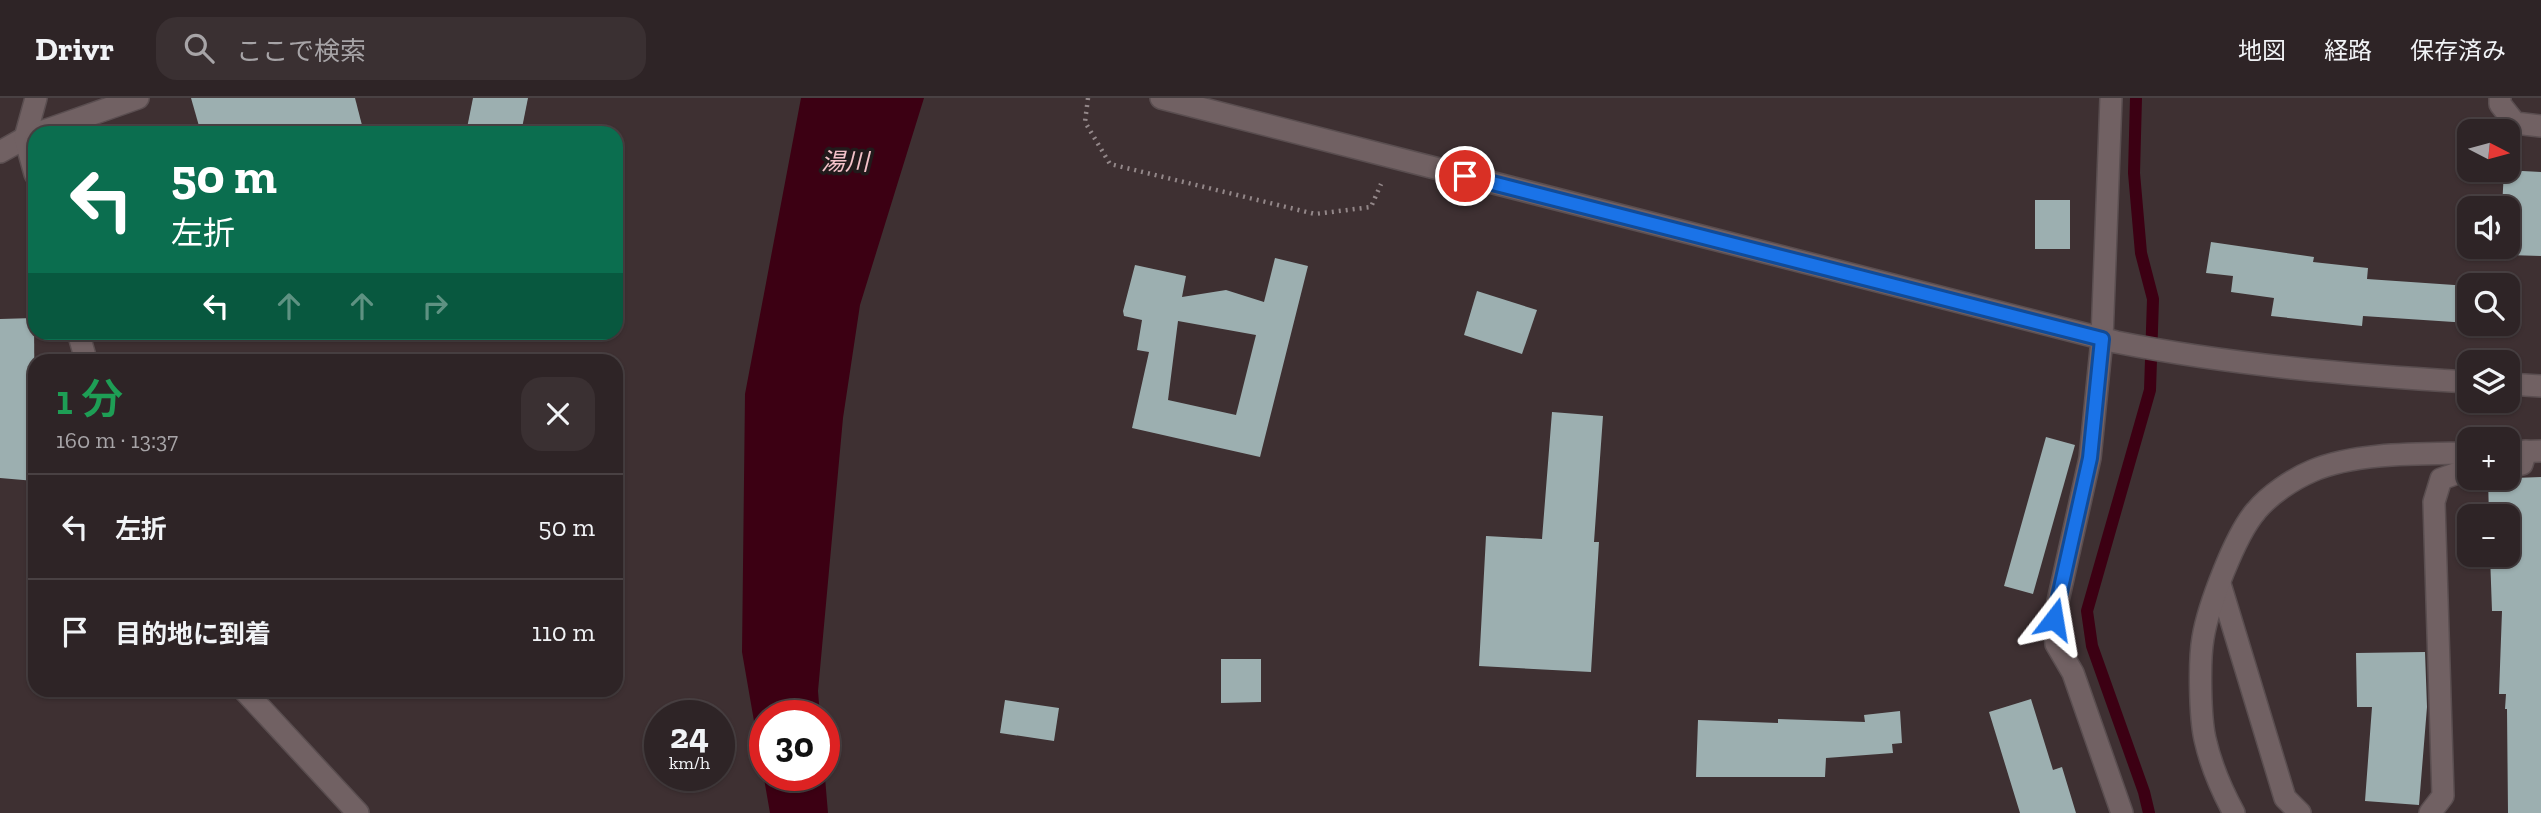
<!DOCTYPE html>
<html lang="ja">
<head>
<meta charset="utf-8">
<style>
	:root { --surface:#2e2426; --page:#3a3032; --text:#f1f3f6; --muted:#a7a4a7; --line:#494143 }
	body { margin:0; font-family:"Zilla Slab","Noto Sans JP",serif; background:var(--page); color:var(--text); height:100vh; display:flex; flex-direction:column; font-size:26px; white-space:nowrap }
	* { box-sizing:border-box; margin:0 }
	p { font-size:23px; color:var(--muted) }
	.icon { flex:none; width:38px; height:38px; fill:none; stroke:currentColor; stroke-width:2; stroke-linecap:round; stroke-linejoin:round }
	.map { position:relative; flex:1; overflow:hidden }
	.details { position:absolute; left:28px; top:256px; width:595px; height:343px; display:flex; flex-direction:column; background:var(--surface); border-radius:21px; box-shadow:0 2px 5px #0004,0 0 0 2px var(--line) }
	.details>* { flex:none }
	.hud { position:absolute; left:28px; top:28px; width:595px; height:214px; border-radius:21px; box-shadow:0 2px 5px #0004,0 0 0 2px var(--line); background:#0b6e4f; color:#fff; overflow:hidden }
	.needle { width:46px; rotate:96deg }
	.tools { position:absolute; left:2457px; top:21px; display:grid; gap:14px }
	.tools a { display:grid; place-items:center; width:63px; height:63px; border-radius:14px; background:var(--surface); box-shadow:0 2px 5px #0004,0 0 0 2px var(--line); font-size:35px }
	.speed { position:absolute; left:644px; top:602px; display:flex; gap:14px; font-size:35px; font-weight:700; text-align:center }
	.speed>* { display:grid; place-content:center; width:91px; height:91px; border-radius:50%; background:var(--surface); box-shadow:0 2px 5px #0004,0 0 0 2px var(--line); line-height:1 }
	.speed small { font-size:18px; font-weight:400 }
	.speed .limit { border:10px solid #d22; background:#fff; color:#111 }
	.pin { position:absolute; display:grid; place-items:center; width:60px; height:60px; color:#fff; margin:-30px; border:4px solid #fff; border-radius:50%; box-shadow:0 2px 7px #0007 }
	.me { position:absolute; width:77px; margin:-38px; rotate:14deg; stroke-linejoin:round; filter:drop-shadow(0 0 5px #0008) }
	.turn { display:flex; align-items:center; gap:24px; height:147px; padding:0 28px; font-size:32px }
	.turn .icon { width:91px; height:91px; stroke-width:2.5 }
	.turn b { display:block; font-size:49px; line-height:60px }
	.lanes { display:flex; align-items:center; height:66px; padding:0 28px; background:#0003; justify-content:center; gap:35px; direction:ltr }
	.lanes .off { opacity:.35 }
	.round { display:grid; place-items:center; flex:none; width:74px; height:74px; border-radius:21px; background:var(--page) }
	.summary { display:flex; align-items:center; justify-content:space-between; height:119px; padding:0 28px }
	h1 { font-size:42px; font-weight:600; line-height:52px; color:#1e9e55 }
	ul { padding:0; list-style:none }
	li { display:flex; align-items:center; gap:21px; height:105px; padding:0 28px; border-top:2px solid var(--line) }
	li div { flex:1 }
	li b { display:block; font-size:26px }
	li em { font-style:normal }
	header { display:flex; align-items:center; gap:42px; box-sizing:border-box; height:98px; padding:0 35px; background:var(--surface); border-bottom:2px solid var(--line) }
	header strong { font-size:33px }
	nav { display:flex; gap:38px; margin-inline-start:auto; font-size:24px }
	.search { width:490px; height:63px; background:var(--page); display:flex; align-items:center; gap:18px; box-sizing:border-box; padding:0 24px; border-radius:21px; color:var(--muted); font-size:26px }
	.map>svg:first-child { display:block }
</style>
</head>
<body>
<header>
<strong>Drivr</strong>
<div class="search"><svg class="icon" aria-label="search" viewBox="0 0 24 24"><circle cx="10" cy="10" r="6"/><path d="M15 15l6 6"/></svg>ここで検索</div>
<nav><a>地図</a><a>経路</a><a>保存済み</a></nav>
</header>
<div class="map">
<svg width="2541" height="715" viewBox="0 0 2541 715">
	<rect width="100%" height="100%" fill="#3e3032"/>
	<polygon fill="#3c0013" points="801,0 924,0 860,207 843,320 818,593 820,618 765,618 765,677 824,677 824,668 828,715 770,715 742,554 745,296"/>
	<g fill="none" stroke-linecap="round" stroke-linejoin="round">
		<polyline stroke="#3c0013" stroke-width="12" points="2136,0 2134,75 2141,155 2153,201 2150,292 2087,513 2092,548 2144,694 2149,715"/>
	</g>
	<g fill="#9cafb0" fill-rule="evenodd">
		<polygon points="191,0 355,0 364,35 201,35"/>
		<polygon points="473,0 528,0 521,35 466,35"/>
		<polygon points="2504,72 2541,74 2541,158 2508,157 2508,110 2502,110"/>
		<rect x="2035" y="102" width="35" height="49"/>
		<polygon points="2211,144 2314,159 2313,164 2368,170 2367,181 2469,188 2469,225 2363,218 2362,228 2271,218 2274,200 2231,194 2233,178 2206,175"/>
		<path d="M1275,160L1308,168L1260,359L1132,330L1149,254L1137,252L1142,222L1124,218L1123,213L1135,167L1186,178L1182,199L1226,192L1264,204ZM1178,223L1256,237L1236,317L1168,302Z"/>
		<polygon points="1477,193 1537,212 1522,256 1464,237"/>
		<polygon points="34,220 35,383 0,380 0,221"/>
		<polygon points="1552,314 1603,318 1594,444 1599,444 1591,574 1479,568 1486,438 1542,441"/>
		<polygon points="2046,339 2075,347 2033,496 2004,488"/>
		<polygon points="2541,379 2541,715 2508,715 2507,611 2505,611 2506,596 2499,596 2502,513 2492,513 2490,457 2508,457 2508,418 2489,418 2488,381"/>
		<polygon points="2425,554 2427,609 2419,707 2365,703 2372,609 2357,609 2356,555"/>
		<polygon points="1221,561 1261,561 1261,604 1221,605"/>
		<polygon points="2031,601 2053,672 2062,669 2076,715 2020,715 1989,614"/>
		<polygon points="1005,602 1059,610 1054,643 1000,635"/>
		<polygon points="1900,613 1902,645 1892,646 1893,655 1826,660 1825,679 1696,679 1698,622 1778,625 1778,621 1865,624 1864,617"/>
	</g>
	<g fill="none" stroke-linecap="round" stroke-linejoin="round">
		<defs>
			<g id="service">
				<polyline points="38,35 138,0"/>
				<polyline points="2508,369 2522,366 2526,353"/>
				<polyline points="2220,486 2285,700 2300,715"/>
				<polyline points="244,592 358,715"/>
				<polyline points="2430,715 2443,698 2434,404 2441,381 2469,371"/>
			</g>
			<g id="minor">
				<polyline points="2111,0 2102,241 2090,360 2054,521 2056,546 2073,575 2122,715"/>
				<polyline points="2500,0 2500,6 2515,25 2541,28"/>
				<polyline points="0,54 25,40"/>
				<polyline points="35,76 25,40 36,0"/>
				<polyline points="78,234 86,262"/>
				<polyline points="2508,354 2541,353"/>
				<path d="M2234,715C2221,691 2211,668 2205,641C2200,619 2199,563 2203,540C2208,509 2235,437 2256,413C2269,397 2293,381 2312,373C2356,354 2421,356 2469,355"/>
			</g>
			<g id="tertiary">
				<path d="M1161,0L2116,244C2232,267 2351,277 2469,284"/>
				<polyline points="2508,286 2541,288"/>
			</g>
		</defs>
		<use href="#service" stroke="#5a4e50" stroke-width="24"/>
		<use href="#minor" stroke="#5a4e50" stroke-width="24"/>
		<use href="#tertiary" stroke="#5a4e50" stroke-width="24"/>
		<polyline stroke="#938789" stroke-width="4.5" stroke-dasharray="2 5" stroke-linecap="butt" points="1088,0 1085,24 1110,66 1315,116 1371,109 1381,86"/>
		<use href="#service" stroke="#716163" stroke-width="21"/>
		<use href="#minor" stroke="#716163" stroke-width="21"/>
		<use href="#tertiary" stroke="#716163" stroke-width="21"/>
	</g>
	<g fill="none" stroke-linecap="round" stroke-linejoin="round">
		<defs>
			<polyline id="route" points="1465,78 2102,241 2090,360 2054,521"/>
		</defs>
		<use href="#route" stroke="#114b97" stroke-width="18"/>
		<use href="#route" stroke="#1a73e8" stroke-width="12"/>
	</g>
	<g text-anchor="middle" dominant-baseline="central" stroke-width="7" stroke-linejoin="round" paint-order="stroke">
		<g font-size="24" font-style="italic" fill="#f4c2c9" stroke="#211a1b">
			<text x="845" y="63">湯川</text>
		</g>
	</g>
</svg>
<div class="tools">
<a><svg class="needle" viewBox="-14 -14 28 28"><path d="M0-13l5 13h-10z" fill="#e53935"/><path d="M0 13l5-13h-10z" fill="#a7a4a7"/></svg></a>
<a><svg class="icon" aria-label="sound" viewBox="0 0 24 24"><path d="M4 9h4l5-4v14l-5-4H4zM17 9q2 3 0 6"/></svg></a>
<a><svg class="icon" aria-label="search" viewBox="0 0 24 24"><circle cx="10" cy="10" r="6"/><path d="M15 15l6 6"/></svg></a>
<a><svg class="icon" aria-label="layers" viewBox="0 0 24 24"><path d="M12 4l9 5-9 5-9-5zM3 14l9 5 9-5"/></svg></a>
<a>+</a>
<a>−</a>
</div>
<div class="speed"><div>24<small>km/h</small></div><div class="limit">30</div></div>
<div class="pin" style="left:1465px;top:78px;background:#d93025"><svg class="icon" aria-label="arrive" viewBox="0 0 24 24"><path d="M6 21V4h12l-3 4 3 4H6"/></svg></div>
<svg class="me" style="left:2054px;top:521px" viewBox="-20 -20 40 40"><path d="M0-17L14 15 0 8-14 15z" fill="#1a73e8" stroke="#fff" stroke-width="4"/></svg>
<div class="hud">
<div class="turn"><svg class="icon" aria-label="left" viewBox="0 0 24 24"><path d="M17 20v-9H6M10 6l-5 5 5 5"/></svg><div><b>50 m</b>左折</div></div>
<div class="lanes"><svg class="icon" aria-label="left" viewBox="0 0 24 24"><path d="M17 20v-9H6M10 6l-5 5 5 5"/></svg><svg class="icon off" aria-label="ahead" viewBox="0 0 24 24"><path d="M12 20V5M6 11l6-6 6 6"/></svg><svg class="icon off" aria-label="ahead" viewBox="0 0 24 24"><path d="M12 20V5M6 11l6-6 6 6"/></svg><svg class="icon off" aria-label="right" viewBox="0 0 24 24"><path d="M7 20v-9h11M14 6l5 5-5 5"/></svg></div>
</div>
<section class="details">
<div class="summary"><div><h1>1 分</h1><p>160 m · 13:37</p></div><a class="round"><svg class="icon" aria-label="close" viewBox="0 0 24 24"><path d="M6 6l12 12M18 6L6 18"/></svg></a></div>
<ul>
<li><svg class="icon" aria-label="left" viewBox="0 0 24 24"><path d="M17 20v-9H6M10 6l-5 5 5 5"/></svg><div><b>左折</b></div><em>50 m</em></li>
<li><svg class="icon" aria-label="arrive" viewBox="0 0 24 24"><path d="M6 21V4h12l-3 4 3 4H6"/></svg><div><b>目的地に到着</b></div><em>110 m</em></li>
</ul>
</section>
</div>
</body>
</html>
